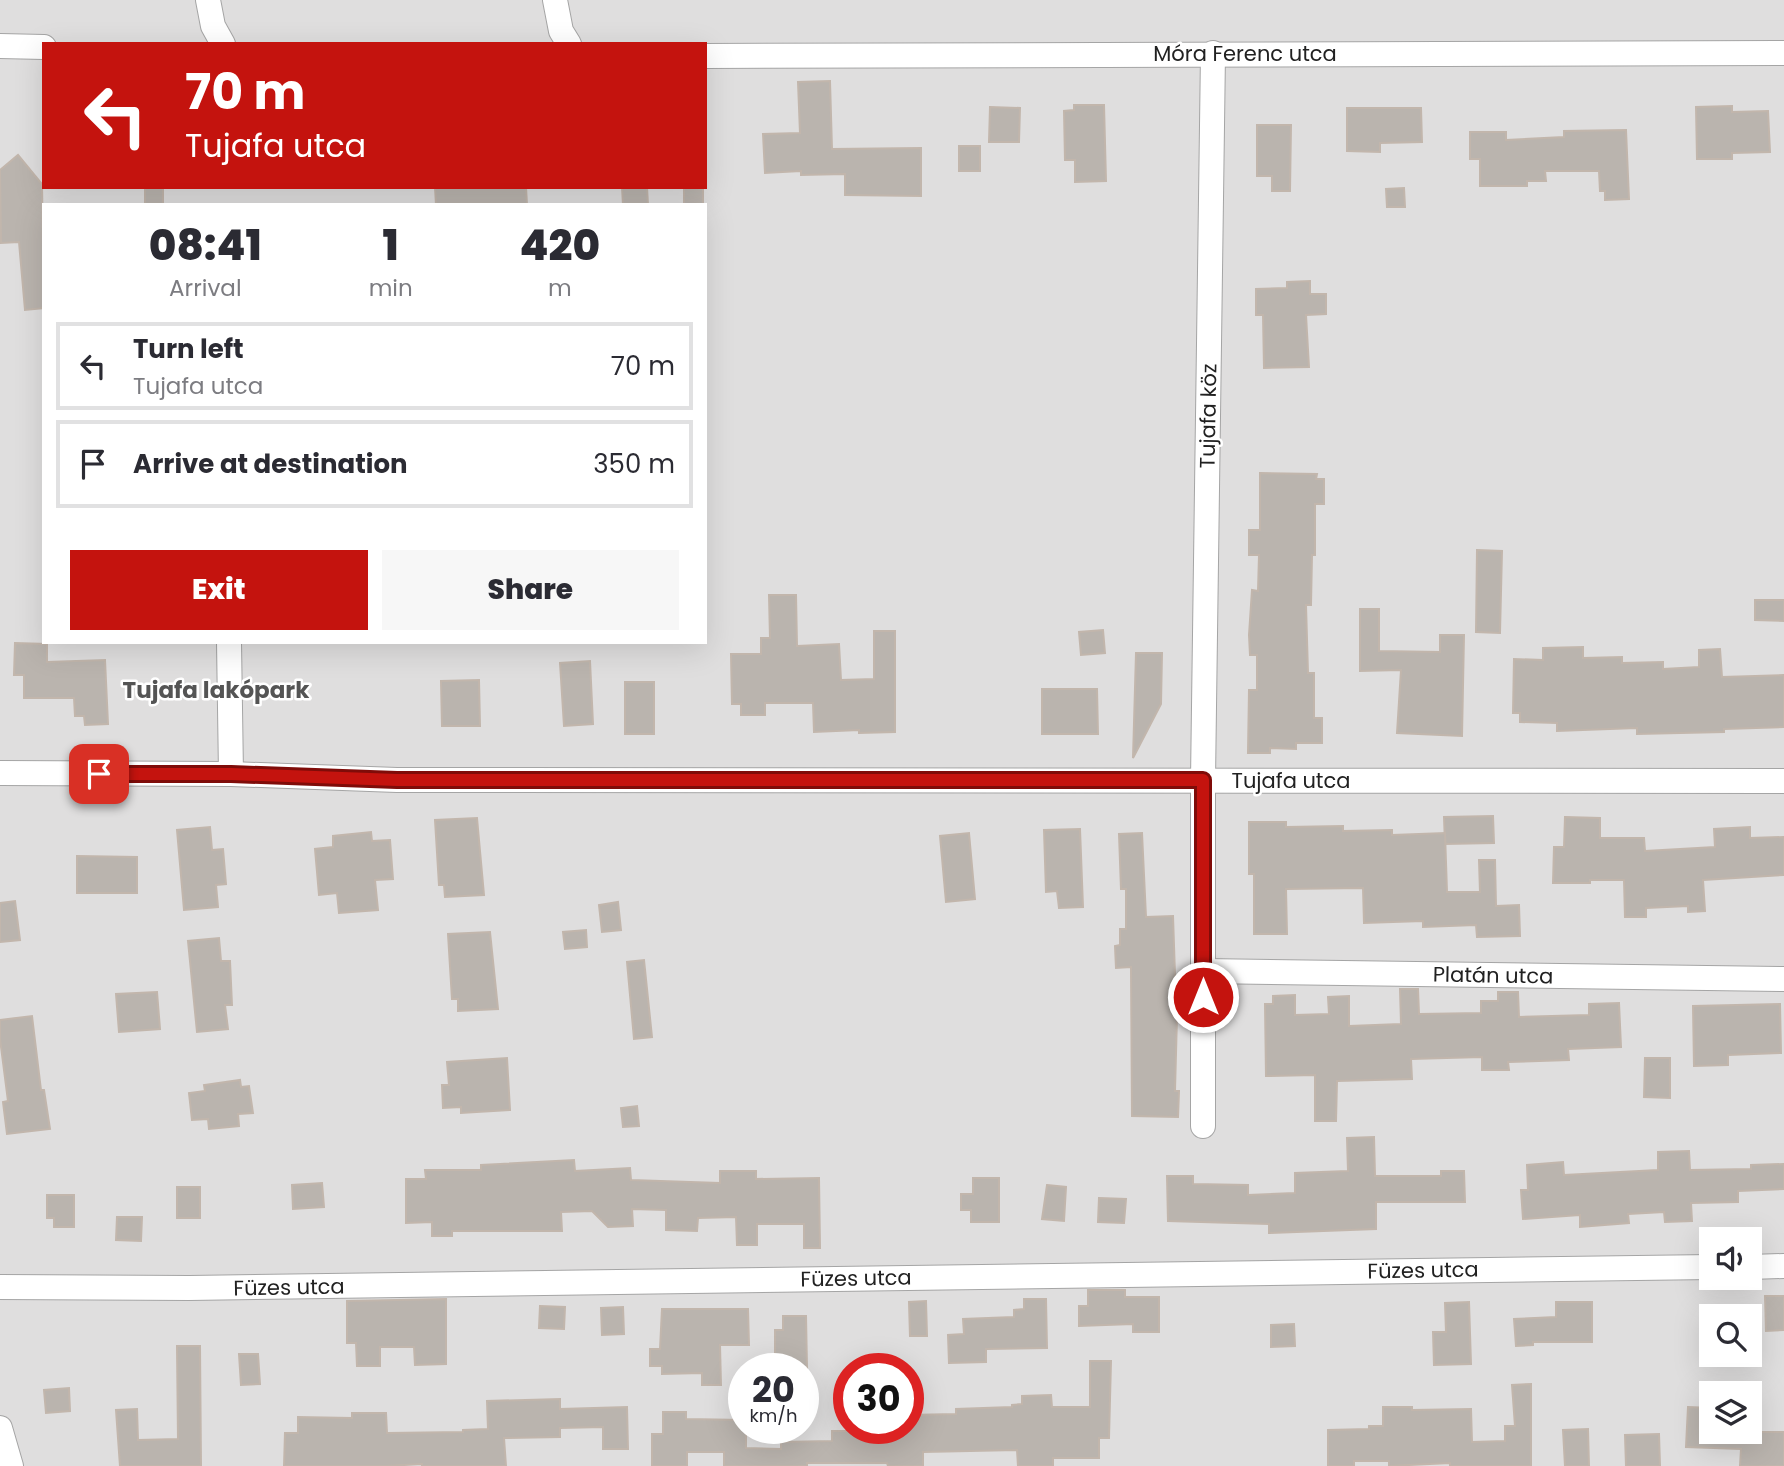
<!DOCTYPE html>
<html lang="en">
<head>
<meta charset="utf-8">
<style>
	:root { --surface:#fff; --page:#f7f7f7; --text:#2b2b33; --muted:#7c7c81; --line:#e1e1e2; --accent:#c4130e }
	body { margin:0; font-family:Poppins,sans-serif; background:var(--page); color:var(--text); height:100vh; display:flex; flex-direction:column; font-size:26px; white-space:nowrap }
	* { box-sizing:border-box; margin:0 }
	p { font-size:23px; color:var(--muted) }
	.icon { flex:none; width:38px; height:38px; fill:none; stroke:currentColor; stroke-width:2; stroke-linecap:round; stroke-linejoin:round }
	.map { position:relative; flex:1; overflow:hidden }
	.details { position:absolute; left:42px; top:203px; width:665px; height:441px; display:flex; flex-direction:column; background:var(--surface); border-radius:0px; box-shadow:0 7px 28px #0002 }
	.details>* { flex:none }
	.top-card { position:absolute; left:42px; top:42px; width:665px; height:147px; border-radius:0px; box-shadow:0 7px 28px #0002; background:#c4130e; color:#fff; overflow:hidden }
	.tools { position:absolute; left:1699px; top:1227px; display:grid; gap:14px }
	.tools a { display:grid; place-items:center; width:63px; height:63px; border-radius:0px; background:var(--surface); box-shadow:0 7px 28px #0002; font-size:35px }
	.speed { position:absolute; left:728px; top:1353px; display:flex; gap:14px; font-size:35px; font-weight:700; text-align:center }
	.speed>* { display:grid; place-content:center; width:91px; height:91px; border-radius:50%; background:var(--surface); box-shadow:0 7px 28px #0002; line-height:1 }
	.speed small { font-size:18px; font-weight:400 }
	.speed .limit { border:10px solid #d22; background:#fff; color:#111 }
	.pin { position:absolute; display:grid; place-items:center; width:60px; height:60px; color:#fff; margin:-30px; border-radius:14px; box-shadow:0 4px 10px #0006 }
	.me { position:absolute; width:77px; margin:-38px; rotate:0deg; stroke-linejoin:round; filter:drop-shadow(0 0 5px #0008) }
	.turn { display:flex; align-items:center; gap:24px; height:147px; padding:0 28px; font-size:32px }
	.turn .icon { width:91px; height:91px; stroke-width:2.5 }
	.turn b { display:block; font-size:49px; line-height:60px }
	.eta { display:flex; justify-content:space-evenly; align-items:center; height:119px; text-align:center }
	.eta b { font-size:42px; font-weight:800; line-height:49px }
	.button { display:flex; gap:14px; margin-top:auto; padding:14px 28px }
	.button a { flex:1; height:80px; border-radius:0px; background:var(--accent); color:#fff; font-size:28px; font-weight:800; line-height:80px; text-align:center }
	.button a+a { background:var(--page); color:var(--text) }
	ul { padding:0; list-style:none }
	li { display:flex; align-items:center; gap:21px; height:88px; margin:0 14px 10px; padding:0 14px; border:4px solid var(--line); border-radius:0px }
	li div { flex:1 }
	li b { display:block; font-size:26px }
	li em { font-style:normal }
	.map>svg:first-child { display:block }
</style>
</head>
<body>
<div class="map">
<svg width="1784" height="1466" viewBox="0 0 1784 1466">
	<rect width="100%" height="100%" fill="#f1eee9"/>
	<path fill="#dfdede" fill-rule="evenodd" d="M0,0H1784V1466H10L0,1420ZM44,44H705V187H44ZM44,205H705V642H44ZM1712,1239H1750V1278H1712ZM1712,1316H1750V1354H1712ZM744,1368H803V1428H744ZM849,1368H908V1428H849ZM1712,1393H1750V1432H1712Z"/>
	<g fill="#bab4ae" stroke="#c2b6ac" stroke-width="2">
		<polygon points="830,81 832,149 921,148 921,196 845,195 845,174 801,175 801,171 765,173 763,134 800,133 798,82"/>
		<polygon points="1074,105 1104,105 1106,181 1075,182 1075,160 1065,160 1064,111 1074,110"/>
		<polygon points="1732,106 1732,112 1768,111 1770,152 1732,153 1732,159 1697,159 1696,107"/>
		<polygon points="990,107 1020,108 1019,142 989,142"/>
		<polygon points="1347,108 1421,108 1422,142 1380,143 1380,152 1347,151"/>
		<polygon points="1257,125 1291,125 1290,191 1272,191 1272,176 1257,176"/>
		<polygon points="1626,130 1629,199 1605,200 1605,191 1600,191 1599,171 1545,171 1546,181 1527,181 1527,186 1480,186 1480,159 1470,159 1470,132 1506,132 1506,140 1564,137 1564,131"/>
		<rect x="959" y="146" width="21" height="25"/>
		<polygon points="18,155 42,184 44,308 25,310 19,242 1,243 0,170"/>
		<rect x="145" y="187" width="18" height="18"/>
		<polygon points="435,187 526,187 527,205 436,205"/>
		<polygon points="622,187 647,187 648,205 623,205"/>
		<rect x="684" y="187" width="19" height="18"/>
		<polygon points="1404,188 1405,207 1387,207 1386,189"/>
		<polygon points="1310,281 1310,294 1326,294 1326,314 1306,315 1309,367 1264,368 1263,315 1256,315 1256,289 1287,288 1287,282"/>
		<polygon points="1260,473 1317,474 1316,479 1324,479 1324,504 1315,504 1315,555 1312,555 1311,605 1306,605 1308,673 1314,673 1314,718 1322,718 1322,743 1296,743 1296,749 1270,748 1270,753 1248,753 1249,690 1257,690 1257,655 1250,655 1249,635 1252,590 1258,591 1259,555 1249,555 1249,530 1260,530"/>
		<polygon points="1477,550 1502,551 1500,633 1476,632"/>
		<polygon points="769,595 796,595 797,646 839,644 841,680 874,679 874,631 895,631 895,732 859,733 859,730 814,732 813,703 765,703 765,715 741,715 741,704 732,704 731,654 761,654 761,638 770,638"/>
		<polygon points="1755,600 1784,600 1784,621 1755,620"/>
		<polygon points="1360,609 1379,609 1379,651 1440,652 1440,635 1464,635 1462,736 1397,733 1401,670 1360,671"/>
		<polygon points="1103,630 1105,653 1081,655 1079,632"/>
		<polygon points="15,643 47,644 47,662 105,660 108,724 85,725 84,716 75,716 74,698 24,698 24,675 14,675"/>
		<polygon points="1583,647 1583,658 1622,657 1622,663 1663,662 1663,669 1699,667 1699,650 1720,649 1722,677 1784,675 1784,727 1724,729 1724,732 1637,734 1637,728 1557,731 1557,723 1520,722 1520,713 1513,713 1514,659 1543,660 1543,648"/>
		<polygon points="1136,653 1162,653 1161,704 1133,758"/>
		<polygon points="590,661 593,724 564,726 560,663"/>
		<polygon points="479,680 480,726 442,726 441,681"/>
		<rect x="625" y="682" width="29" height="52"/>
		<polygon points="1042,689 1097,689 1098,734 1042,734"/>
		<polygon points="1493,816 1494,843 1445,844 1444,817"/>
		<polygon points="1565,817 1600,818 1600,838 1644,838 1645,851 1715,847 1714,829 1750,827 1750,838 1784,837 1784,875 1703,880 1705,911 1688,912 1688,906 1646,908 1646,917 1625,917 1624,880 1590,880 1590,883 1553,883 1554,847 1564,847"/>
		<polygon points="477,818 484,895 445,897 444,885 439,885 435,820"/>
		<polygon points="1249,822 1286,822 1286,827 1343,826 1343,831 1392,830 1392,835 1445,833 1447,892 1480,892 1479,860 1495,860 1496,906 1519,905 1520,936 1477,937 1476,925 1423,927 1423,921 1364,923 1363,888 1286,889 1287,934 1254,934 1254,874 1249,874"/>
		<polygon points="210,827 212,850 223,849 226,884 216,885 218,907 184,910 177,830"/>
		<polygon points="1080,829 1083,907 1059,908 1057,891 1046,892 1044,830"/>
		<polygon points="371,832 372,841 390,840 393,879 375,880 378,910 339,913 337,893 319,895 315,849 333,847 333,836"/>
		<polygon points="969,833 975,899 946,902 940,836"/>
		<polygon points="1142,833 1146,917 1173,916 1175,975 1173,1016 1177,1016 1175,1091 1179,1091 1178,1117 1132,1116 1131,967 1116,968 1115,946 1120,945 1120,929 1126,929 1126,889 1121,889 1119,834"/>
		<polygon points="77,856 137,857 137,893 77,893"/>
		<polygon points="15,901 20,940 0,942 0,903"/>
		<polygon points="618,902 621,930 602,932 599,905"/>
		<polygon points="586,930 587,947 565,949 563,932"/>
		<polygon points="490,932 498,1009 458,1011 458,999 452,999 448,934"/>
		<polygon points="219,938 221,961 230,961 232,1005 225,1005 228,1029 197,1032 188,941"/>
		<polygon points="644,960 652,1037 634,1039 627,962"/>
		<polygon points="1400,989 1418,989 1419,1014 1481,1013 1481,1001 1498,1001 1498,992 1518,992 1519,1017 1589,1015 1589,1004 1619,1003 1621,1047 1568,1049 1569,1060 1508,1062 1509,1070 1482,1070 1482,1057 1411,1059 1412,1079 1337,1081 1336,1121 1315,1121 1315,1075 1266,1076 1265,1004 1273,1004 1273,996 1295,995 1295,1015 1329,1014 1328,997 1349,996 1349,1026 1401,1024"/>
		<polygon points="157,992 160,1029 119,1032 116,994"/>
		<polygon points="1780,1004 1781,1053 1728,1055 1728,1065 1694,1066 1693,1006"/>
		<polygon points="32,1016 41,1090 44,1090 50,1129 7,1134 3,1102 8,1101 0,1039 0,1020"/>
		<polygon points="507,1058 510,1110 461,1113 461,1107 443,1108 442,1085 449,1085 447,1062"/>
		<polygon points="1645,1058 1670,1058 1670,1098 1644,1097"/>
		<polygon points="240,1080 241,1087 249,1086 253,1113 238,1114 239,1126 209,1129 208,1119 192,1120 189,1093 205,1091 204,1085"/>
		<polygon points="637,1106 639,1126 623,1127 621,1108"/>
		<polygon points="1374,1137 1375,1176 1441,1176 1441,1171 1464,1171 1465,1202 1376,1202 1376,1229 1269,1233 1269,1224 1168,1221 1167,1176 1193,1176 1193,1184 1248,1185 1248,1195 1295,1193 1295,1173 1348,1171 1347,1138"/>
		<polygon points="1689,1151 1690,1170 1751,1169 1751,1165 1784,1164 1784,1189 1738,1191 1738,1202 1691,1203 1692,1221 1665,1222 1664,1212 1628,1214 1629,1223 1580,1227 1580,1215 1523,1219 1521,1190 1528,1190 1527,1165 1563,1162 1564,1175 1658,1170 1658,1152"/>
		<polygon points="574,1160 575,1171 630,1168 631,1180 720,1183 720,1171 756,1171 756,1179 819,1178 820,1248 804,1248 804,1224 757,1224 757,1245 737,1245 736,1217 698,1218 697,1231 666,1230 666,1210 632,1209 633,1226 608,1227 592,1211 561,1212 562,1231 452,1231 452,1236 432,1236 432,1222 406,1223 406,1179 426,1179 425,1170 481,1170 481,1165"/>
		<polygon points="973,1178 999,1178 999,1222 971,1222 971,1210 961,1210 961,1194 973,1194"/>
		<polygon points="322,1183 324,1207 293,1209 292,1185"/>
		<polygon points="1047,1185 1066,1187 1064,1221 1042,1219"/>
		<rect x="177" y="1187" width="23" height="31"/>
		<polygon points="47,1195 74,1195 74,1227 54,1227 54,1218 47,1218"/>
		<polygon points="1099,1198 1126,1199 1124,1223 1098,1222"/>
		<polygon points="117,1217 142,1217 141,1241 116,1240"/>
		<polygon points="1088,1290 1125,1290 1125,1297 1159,1297 1159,1332 1133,1332 1133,1324 1079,1326 1079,1306 1088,1306"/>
		<polygon points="1765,1296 1784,1296 1784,1330 1766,1331"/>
		<polygon points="446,1299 446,1364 415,1365 414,1347 380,1347 380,1366 357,1366 356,1343 347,1343 347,1301"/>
		<polygon points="1024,1299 1046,1299 1047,1348 986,1349 986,1362 949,1363 948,1335 964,1334 963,1319 1014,1317 1014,1310 1024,1309"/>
		<polygon points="926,1301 927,1336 910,1336 909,1302"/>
		<polygon points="1469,1302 1471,1364 1434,1365 1433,1332 1446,1332 1445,1303"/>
		<polygon points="1556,1302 1592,1302 1592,1342 1533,1342 1533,1345 1516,1346 1514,1319 1556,1317"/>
		<polygon points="540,1306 565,1307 564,1329 539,1328"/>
		<polygon points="623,1307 624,1334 602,1335 601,1308"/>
		<polygon points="662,1309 748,1309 749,1345 720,1345 721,1385 702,1385 702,1373 662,1374 662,1366 650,1366 650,1349 660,1349"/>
		<polygon points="783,1316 806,1316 807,1368 775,1368 775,1330 783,1330"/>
		<polygon points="1294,1324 1295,1346 1271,1347 1271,1325"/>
		<polygon points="177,1346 200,1346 201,1466 120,1466 116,1410 137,1409 138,1440 178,1439"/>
		<polygon points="239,1354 258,1354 260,1384 241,1385"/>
		<polygon points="1090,1361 1111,1361 1109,1438 1099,1438 1099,1458 1053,1458 1053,1466 1018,1466 1017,1450 923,1452 923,1466 888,1466 887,1463 807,1463 807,1466 724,1466 724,1452 687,1452 687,1466 652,1466 652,1434 663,1434 663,1412 686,1412 686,1419 744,1420 744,1428 746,1428 746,1448 781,1449 781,1442 832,1441 832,1431 886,1431 886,1429 908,1428 908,1415 956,1414 956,1409 1012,1407 1012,1405 1022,1404 1022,1396 1051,1395 1052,1407 1090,1407"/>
		<polygon points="1531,1384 1531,1466 1450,1466 1450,1463 1389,1466 1389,1461 1354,1461 1354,1466 1328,1466 1328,1430 1369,1429 1369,1426 1383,1426 1383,1407 1412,1407 1412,1410 1471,1409 1472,1442 1505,1441 1505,1426 1515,1426 1512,1385"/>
		<polygon points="69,1388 70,1411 46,1413 44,1390"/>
		<polygon points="560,1399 560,1409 627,1407 628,1449 603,1449 603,1427 560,1428 560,1437 504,1438 506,1466 422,1466 422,1464 387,1466 284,1466 285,1433 298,1433 298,1417 352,1418 352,1413 386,1413 387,1433 463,1432 463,1430 488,1429 487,1401"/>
		<polygon points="1688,1407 1712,1408 1712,1432 1784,1432 1784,1466 1740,1466 1741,1449 1686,1447"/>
		<polygon points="1588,1429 1589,1466 1565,1466 1563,1430"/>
		<polygon points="1659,1434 1660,1466 1626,1466 1625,1435"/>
	</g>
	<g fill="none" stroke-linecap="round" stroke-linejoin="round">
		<defs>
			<g id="street">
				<polyline points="208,0 213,26 223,44"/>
				<polyline points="555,0 561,31 569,44"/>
				<polyline points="0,46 44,47"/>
				<polyline points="705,56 1784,53"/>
				<polyline points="229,642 231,774"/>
				<polyline points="0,773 231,774 397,780 1784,781"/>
				<polyline points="1203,971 1784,979"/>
				<polyline points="1203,1126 1203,780 1213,53"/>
				<polyline points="1750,1267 1784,1266"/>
				<polyline points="0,1287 189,1288 1712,1267"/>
				<polyline points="0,1428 11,1466"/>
			</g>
		</defs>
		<use href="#street" stroke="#a5a5a5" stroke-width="26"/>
		<use href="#street" stroke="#fff" stroke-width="24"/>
	</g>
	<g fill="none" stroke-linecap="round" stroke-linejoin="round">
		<defs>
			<polyline id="route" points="99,774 231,774 397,780 1203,780 1203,997"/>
		</defs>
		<use href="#route" stroke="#7f0c09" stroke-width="18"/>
		<use href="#route" stroke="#c4130e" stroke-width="12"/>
	</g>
	<g text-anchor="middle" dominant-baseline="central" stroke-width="5" stroke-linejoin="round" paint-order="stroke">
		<g font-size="21" fill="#212121" stroke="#fff">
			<text x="1245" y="53">Móra Ferenc utca</text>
			<text transform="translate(1208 416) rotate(-89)">Tujafa köz</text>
			<text x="1291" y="780">Tujafa utca</text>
			<text transform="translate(1493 975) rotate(1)">Platán utca</text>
			<text transform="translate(1423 1270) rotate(-1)">Füzes utca</text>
			<text transform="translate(856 1278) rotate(-1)">Füzes utca</text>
			<text transform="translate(289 1287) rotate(-1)">Füzes utca</text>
		</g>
		<g font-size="23" font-weight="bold" fill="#545454" stroke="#fff">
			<text x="216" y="690">Tujafa lakópark</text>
		</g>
	</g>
</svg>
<div class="tools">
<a><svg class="icon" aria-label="sound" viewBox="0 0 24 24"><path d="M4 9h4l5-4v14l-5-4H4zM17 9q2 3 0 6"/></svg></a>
<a><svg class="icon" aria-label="search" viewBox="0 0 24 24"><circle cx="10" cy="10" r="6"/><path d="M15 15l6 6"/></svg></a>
<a><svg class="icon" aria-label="layers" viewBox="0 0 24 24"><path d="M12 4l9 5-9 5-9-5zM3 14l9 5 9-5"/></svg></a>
</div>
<div class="speed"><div>20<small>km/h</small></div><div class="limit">30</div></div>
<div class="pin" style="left:99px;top:774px;background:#d93025"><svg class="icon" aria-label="arrive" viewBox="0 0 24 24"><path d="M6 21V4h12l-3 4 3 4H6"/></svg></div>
<svg class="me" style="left:1203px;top:997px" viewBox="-20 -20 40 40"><circle r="17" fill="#c4130e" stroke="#fff" stroke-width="3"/><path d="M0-11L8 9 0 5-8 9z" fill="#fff"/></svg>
<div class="top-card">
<div class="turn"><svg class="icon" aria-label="left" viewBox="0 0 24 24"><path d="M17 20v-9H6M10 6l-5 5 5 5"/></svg><div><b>70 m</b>Tujafa utca</div></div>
</div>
<section class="details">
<div class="eta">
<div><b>08:41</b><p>Arrival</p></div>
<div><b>1</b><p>min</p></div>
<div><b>420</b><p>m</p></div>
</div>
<ul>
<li><svg class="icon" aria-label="left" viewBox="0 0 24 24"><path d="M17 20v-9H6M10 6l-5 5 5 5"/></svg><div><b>Turn left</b><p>Tujafa utca</p></div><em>70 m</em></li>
<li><svg class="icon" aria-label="arrive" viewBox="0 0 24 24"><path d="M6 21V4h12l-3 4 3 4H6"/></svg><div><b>Arrive at destination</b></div><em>350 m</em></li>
</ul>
<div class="button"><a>Exit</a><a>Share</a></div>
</section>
</div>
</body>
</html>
